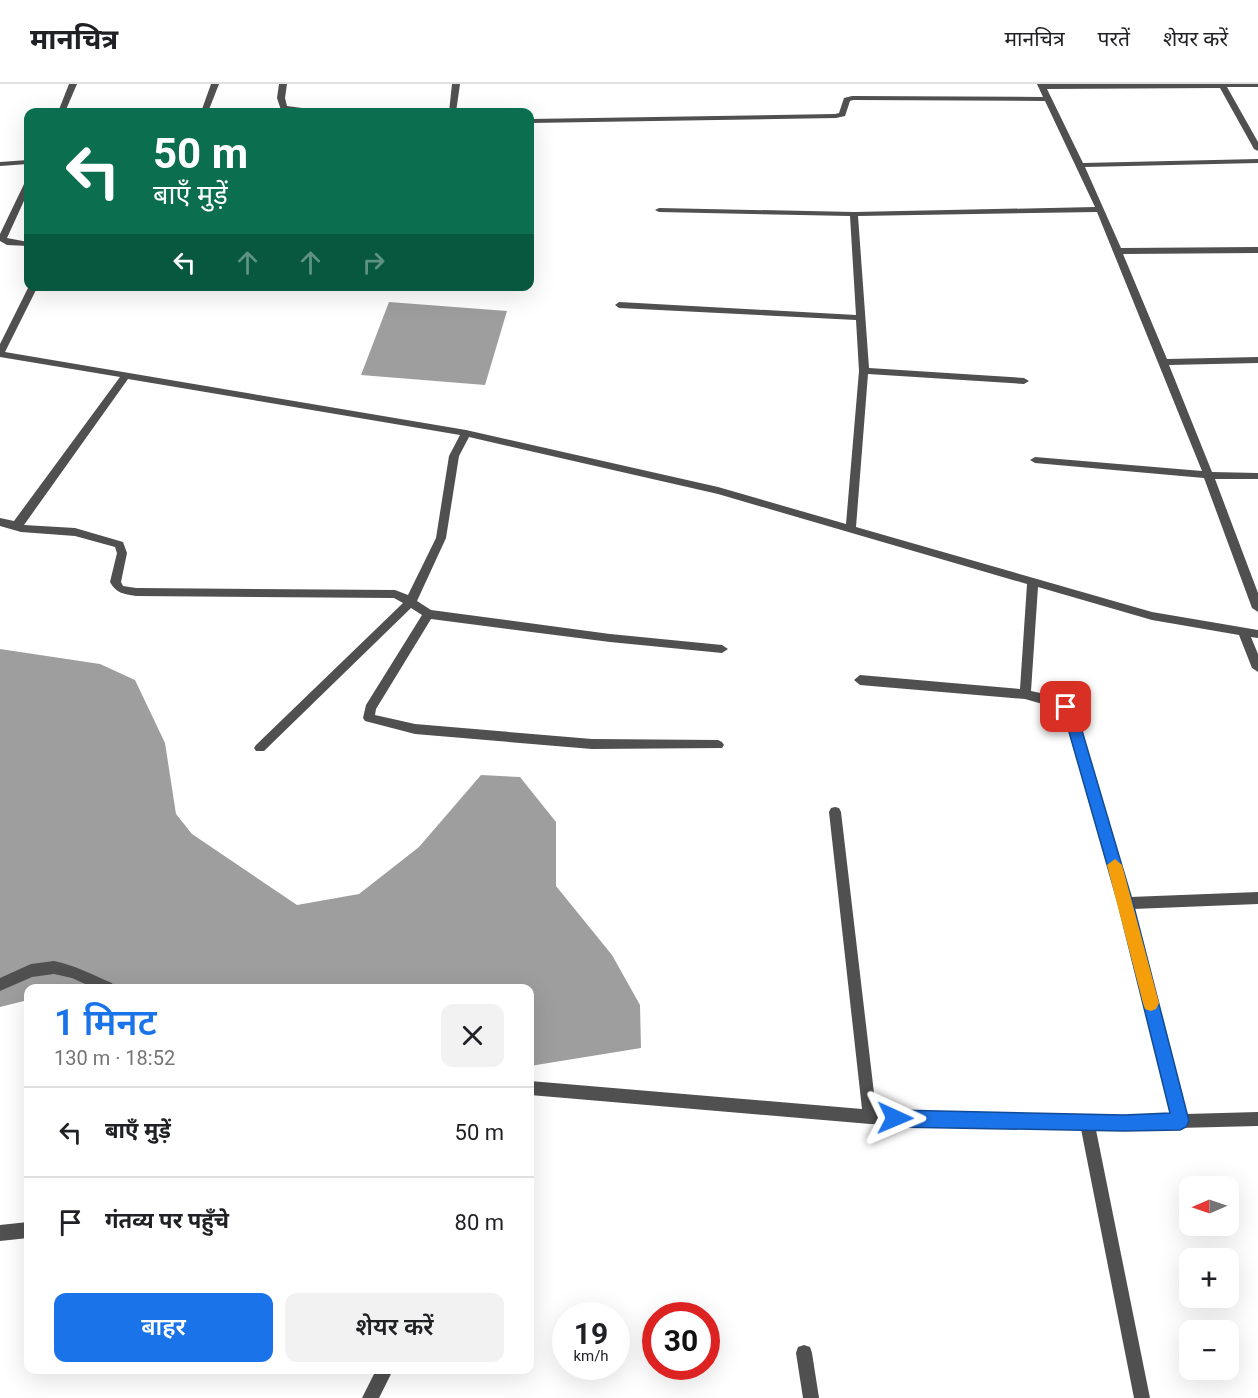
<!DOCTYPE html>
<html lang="hi">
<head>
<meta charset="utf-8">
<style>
	:root { --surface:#fff; --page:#f2f2f2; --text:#202124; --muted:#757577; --line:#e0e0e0; --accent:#1a73e8 }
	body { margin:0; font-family:Roboto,"Noto Sans Devanagari",sans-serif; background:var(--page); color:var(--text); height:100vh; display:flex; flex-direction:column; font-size:22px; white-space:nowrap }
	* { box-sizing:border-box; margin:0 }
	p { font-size:20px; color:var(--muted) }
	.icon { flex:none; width:33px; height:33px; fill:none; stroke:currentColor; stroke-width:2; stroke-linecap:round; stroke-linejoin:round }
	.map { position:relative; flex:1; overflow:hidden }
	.drawer { position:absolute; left:24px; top:900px; width:510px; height:390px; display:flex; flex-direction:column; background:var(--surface); border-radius:12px; box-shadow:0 6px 24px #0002 }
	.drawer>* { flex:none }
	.hud { position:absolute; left:24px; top:24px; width:510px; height:183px; border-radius:12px; box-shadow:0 6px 24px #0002; background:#0b6e4f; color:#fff; overflow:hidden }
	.needle { width:39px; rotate:268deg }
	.controls { position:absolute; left:1179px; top:1092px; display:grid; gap:12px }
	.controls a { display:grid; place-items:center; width:60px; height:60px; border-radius:12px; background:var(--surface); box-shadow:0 6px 24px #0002; font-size:30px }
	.speed { position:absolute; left:552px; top:1218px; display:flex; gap:12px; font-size:30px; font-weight:700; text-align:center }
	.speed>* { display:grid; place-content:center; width:78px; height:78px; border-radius:50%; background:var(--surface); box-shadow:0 6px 24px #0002; line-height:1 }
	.speed small { font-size:15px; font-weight:400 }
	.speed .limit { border:9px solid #d22; background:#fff; color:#111 }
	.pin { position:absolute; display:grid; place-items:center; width:51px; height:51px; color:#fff; margin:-26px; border-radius:12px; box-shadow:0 3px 9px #0006 }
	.me { position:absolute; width:66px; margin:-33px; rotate:91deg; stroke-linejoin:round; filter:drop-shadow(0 0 4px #0008) }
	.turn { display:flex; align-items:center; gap:21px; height:126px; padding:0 30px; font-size:27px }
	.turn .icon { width:78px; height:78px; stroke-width:2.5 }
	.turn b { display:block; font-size:42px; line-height:51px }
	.lanes { display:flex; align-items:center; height:57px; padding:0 30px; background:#0003; justify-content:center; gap:30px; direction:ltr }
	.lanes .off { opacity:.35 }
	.round { display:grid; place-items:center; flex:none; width:63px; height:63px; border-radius:12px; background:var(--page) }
	.headline { display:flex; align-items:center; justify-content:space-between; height:102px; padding:0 30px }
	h1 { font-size:36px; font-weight:600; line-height:45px; color:var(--accent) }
	.cta { display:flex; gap:12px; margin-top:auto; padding:12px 30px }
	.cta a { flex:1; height:69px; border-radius:12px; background:var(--accent); color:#fff; font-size:24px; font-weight:600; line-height:69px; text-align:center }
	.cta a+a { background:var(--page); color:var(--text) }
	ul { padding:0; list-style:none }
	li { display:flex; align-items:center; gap:18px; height:90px; padding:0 30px; border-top:2px solid var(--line) }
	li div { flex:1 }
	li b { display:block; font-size:22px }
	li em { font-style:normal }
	header { display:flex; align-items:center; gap:36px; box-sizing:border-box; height:84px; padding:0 30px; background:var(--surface); border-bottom:2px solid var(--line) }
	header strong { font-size:28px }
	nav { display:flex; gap:33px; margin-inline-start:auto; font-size:21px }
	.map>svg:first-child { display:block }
</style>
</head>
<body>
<header>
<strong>मानचित्र</strong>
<nav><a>मानचित्र</a><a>परतें</a><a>शेयर करें</a></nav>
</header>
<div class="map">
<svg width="1258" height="1314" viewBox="0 0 1258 1314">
	<rect width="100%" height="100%" fill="#fff"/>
	<g fill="#9e9e9e">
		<polygon points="389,218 507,227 485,301 361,291"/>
		<polygon points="0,565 100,580 135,596 165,659 176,730 192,750 297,821 359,810 419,763 481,691 520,693 556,738 556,802 612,871 640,921 641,964 530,982 530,904 28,904 28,916 0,923"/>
	</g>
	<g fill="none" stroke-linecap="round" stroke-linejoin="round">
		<g fill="#505050" fill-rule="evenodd">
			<polygon points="69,0 77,0 65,28 58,28"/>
			<polygon points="211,0 219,0 208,28 201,28"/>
			<polygon points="279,0 287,0 285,14 287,22 317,26 321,28 302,28 281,26 277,14"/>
			<polygon points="452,0 460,0 456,28 449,28"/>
			<path d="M1037,0H1258V3H1227L1258,58V67L1254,65L1220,4L1047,5L1083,79L1258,75V79L1085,83L1121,164L1258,163V169L1123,170L1167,275L1258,273V279L1169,281L1212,388L1258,389V395H1215L1258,509V528L1252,524L1204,394L1035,379L1030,376L1035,373L1202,387L1097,128L858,132L869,284L1024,294L1029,297L1024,300L868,290L856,443L1152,528L1258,546V554L1251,553L1258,570V588L1252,584L1239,551L1152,536L1038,503L1031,607C1050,611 1068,615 1078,633L1130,813L1258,808V820L1133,825L1186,1030L1258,1028V1042L1096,1046L1150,1314H1134L1081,1045L870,1040L530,1011V997L862,1025L829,728L831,724L835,723L839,724L841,728L876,1026L1124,1032L1172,1030L1118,819L1067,635L1053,623L1025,615L860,601L854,596L860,591L1020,605L1027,500L718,410L469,353L459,372L446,454L417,517L431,526L610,550L722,561L728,565L722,569L610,558L431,535L376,625L375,631L415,640L592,655L718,656L722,658L724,661L722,664L592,665L415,650L365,637L363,634L366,621L422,531L411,524L264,667H256L254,664L256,661L403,519L394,514L136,512C123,510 116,509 110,498L117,469L115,463L75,452L21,448L0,442V434L14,437L120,293L0,273V260L29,202H38L5,268L466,346L718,403L846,440L859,287L856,236L619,224L615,221L619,218L856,231L850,132L659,128L655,126L659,124L854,128L1095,123L1045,17L853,16L850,17L845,32L836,34L530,39V35L835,30L839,29L844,14L852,12L1043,13ZM128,295L460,351L449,372L436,454L408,511L395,506L136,504L123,502L121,498L127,469L123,458L75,444L24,441Z"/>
			<polygon points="28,76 28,80 0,82 0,78"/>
			<polygon points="25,98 28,98 28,108 7,154 28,158 28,162 7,161 0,157 0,150"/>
			<path d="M54,877C74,881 93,891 112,899L114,904H94L72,894L54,890L32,893L0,907V894L31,880Z"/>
			<polygon points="28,1138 28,1154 0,1157 0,1141"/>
			<polygon points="804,1261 810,1263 812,1269 819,1314 803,1314 796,1269 798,1263"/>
			<polygon points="376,1286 393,1286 379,1314 362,1314"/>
		</g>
	</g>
	<polygon fill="#1a73e8" stroke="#114b97" stroke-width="1.5" points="1066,618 1070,619 1078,633 1133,819 1189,1037 1186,1043 1180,1046 1124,1047 895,1043 889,1040 887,1034 889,1029 895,1026 1124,1031 1170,1029 1118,819 1065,634 1059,623"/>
	<polygon fill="#f59e0b" points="1115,775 1122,781 1159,919 1156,925 1151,927 1145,925 1143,919 1107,781"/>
</svg>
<div class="controls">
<a><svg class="needle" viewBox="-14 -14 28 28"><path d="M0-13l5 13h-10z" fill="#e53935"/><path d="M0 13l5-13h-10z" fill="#757577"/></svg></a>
<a>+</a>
<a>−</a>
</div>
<div class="speed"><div>19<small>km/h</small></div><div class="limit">30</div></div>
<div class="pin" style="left:1066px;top:623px;background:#d93025"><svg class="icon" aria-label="arrive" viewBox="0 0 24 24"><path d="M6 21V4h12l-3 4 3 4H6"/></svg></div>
<svg class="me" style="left:895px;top:1034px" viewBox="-20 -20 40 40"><path d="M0-17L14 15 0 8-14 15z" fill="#1a73e8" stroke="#fff" stroke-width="4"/></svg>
<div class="hud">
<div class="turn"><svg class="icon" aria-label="left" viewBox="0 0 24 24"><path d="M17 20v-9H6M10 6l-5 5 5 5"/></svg><div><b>50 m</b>बाएँ मुड़ें</div></div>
<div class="lanes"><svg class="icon" aria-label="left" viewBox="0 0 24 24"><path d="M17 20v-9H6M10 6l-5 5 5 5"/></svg><svg class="icon off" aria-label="ahead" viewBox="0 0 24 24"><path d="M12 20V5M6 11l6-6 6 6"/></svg><svg class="icon off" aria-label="ahead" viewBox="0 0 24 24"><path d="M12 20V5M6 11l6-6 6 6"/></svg><svg class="icon off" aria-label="right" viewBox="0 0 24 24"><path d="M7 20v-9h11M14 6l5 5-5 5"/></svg></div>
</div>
<section class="drawer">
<div class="headline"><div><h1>1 मिनट</h1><p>130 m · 18:52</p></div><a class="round"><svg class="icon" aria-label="close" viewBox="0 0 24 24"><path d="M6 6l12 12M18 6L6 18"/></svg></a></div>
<ul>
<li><svg class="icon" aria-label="left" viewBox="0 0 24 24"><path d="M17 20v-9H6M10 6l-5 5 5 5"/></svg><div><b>बाएँ मुड़ें</b></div><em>50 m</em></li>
<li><svg class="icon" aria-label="arrive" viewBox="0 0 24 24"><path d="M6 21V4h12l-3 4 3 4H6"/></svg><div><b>गंतव्य पर पहुँचे</b></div><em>80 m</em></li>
</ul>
<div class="cta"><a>बाहर</a><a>शेयर करें</a></div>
</section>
</div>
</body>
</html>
